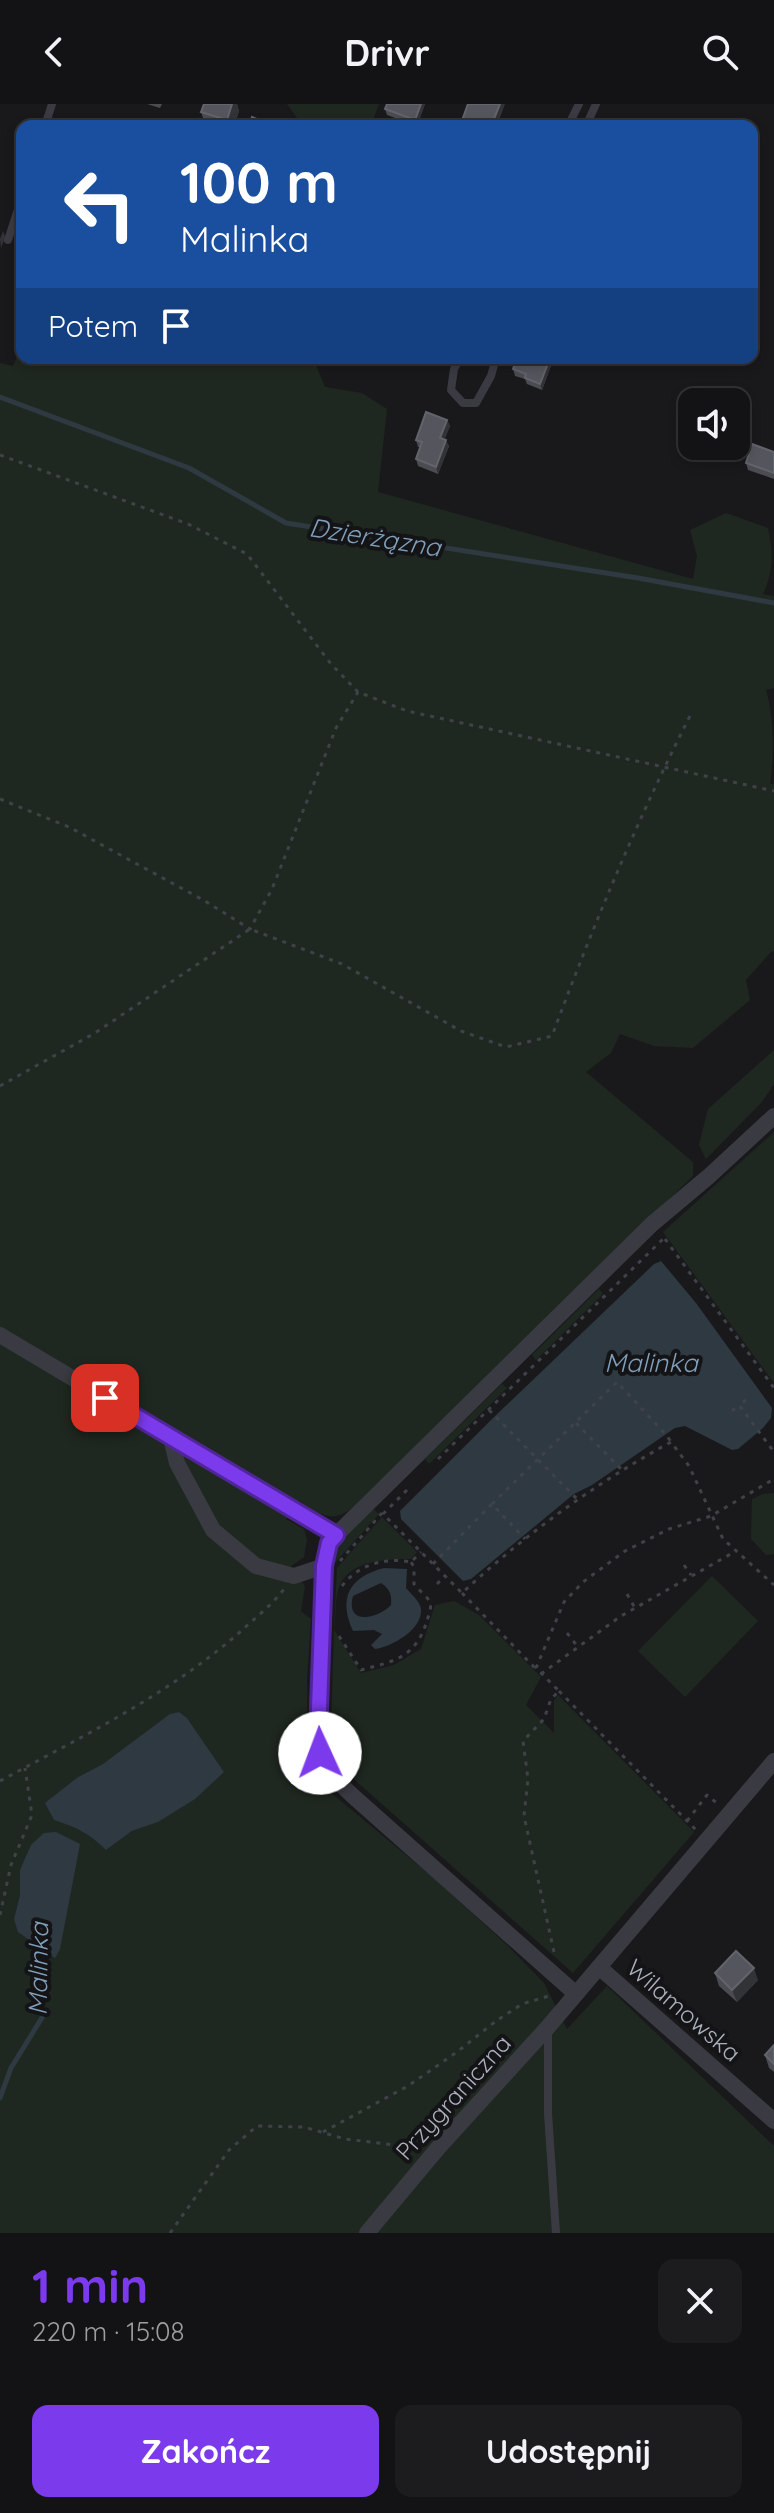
<!DOCTYPE html>
<html lang="pl">
<head>
<meta charset="utf-8">
<style>
	:root { --surface:#131315; --page:#1c1c1e; --text:#f1f3f6; --muted:#9d9ea0; --line:#323234; --accent:#7c3aed }
	body { margin:0; font-family:Quicksand,sans-serif; background:var(--page); color:var(--text); height:100vh; display:flex; flex-direction:column; font-size:30px; white-space:nowrap }
	* { box-sizing:border-box; margin:0 }
	p { font-size:26px; color:var(--muted) }
	.icon { flex:none; width:44px; height:44px; fill:none; stroke:currentColor; stroke-width:2; stroke-linecap:round; stroke-linejoin:round }
	.map { position:relative; height:2129px; overflow:hidden }
	.details { display:flex; flex-direction:column; background:var(--surface); flex:1 }
	.details>* { flex:none }
	.top-card { position:absolute; left:16px; top:16px; width:742px; height:244px; border-radius:16px; box-shadow:0 4px 12px #0003,0 0 0 2px var(--line); background:#1a4fa0; color:#fff; overflow:hidden }
	.controls { position:absolute; left:678px; top:284px; display:grid; gap:16px }
	.controls a { display:grid; place-items:center; width:72px; height:72px; border-radius:16px; background:var(--surface); box-shadow:0 4px 12px #0003,0 0 0 2px var(--line); font-size:40px }
	.pin { position:absolute; display:grid; place-items:center; width:68px; height:68px; color:#fff; margin:-34px; border-radius:16px; box-shadow:0 4px 12px #0006 }
	.me { position:absolute; width:88px; margin:-44px; rotate:358deg; stroke-linejoin:round; filter:drop-shadow(0 0 6px #0008) }
	.turn { display:flex; align-items:center; gap:28px; height:168px; padding:0 32px; font-size:36px }
	.turn .icon { width:104px; height:104px; stroke-width:2.5 }
	.turn b { display:block; font-size:56px; line-height:68px }
	.then { display:flex; align-items:center; height:76px; padding:0 32px; background:#0003; gap:16px; font-size:30px }
	.round { display:grid; place-items:center; flex:none; width:84px; height:84px; border-radius:16px; background:var(--page) }
	.head { display:flex; align-items:center; justify-content:space-between; height:136px; padding:0 32px }
	h1 { font-size:48px; font-weight:700; line-height:60px; color:var(--accent) }
	.action { display:flex; gap:16px; margin-top:auto; padding:16px 32px }
	.action a { flex:1; height:92px; border-radius:16px; background:var(--accent); color:#fff; font-size:32px; font-weight:700; line-height:92px; text-align:center }
	.action a+a { background:var(--page); color:var(--text) }
	header { display:flex; justify-content:space-between; align-items:center; height:104px; padding:0 32px; background:var(--surface); font-size:36px; font-weight:700 }
	.map>svg:first-child { display:block }
</style>
</head>
<body>
<header><svg class="icon" aria-label="back" viewBox="0 0 24 24"><path d="M15 5l-7 7 7 7"/></svg>Drivr<svg class="icon" aria-label="search" viewBox="0 0 24 24"><circle cx="10" cy="10" r="6"/><path d="M15 15l6 6"/></svg></header>
<div class="map">
<svg width="774" height="2129" viewBox="0 0 774 2129">
	<rect width="100%" height="100%" fill="#19191c"/>
	<g fill="#1f2820" fill-rule="evenodd">
		<polygon points="287,0 379,0 374,13 376,22 299,22 300,18"/>
		<path d="M22,240V254H313L325,283L362,289L387,305L378,388L693,475L697,452L690,426L726,409L768,424C773,448 774,467 763,490L774,492V584L766,586C774,612 774,653 770,680H774V847L771,848L746,876L750,896L693,944L654,942L620,930L611,949L586,968L693,1058V1072L351,1405C331,1420 318,1409 299,1397L286,1415L304,1425L307,1436L304,1453L290,1463L305,1482L301,1507L311,1515L307,1575L308,1666L318,1678L436,1776L508,1842L544,1879L567,1925L607,1882L774,2042V2129H0V259L13,262ZM179,1608L187,1614L224,1668L158,1718L132,1727L106,1746C90,1730 76,1723 54,1716L46,1699L78,1673L103,1660ZM79,1740L63,1822L14,1815L20,1791V1766Z"/>
		<polygon points="774,946 774,980 762,998 706,1055 699,1041 708,1005"/>
		<polygon points="774,1028 774,1279 663,1128"/>
		<polygon points="599,1185 603,1190 536,1256 532,1251"/>
		<polygon points="502,1280 507,1284 429,1360 425,1355"/>
		<polygon points="774,1389 774,1450 766,1451 751,1435 752,1395 763,1390"/>
		<polygon points="373,1405 379,1410 333,1461 335,1443"/>
		<path d="M382,1413L417,1448L411,1455C385,1455 347,1456 338,1486C335,1498 336,1513 334,1525L337,1464Z"/>
		<polygon points="712,1472 758,1517 685,1593 638,1547"/>
		<polygon points="454,1497 479,1511 541,1573 526,1601 554,1629 554,1597 558,1591 694,1728 573,1869 357,1678 338,1655 331,1625 334,1526 361,1569 394,1561 421,1545 435,1501"/>
	</g>
	<g fill="#2e3942" fill-rule="evenodd">
		<polygon points="661,1157 696,1199 772,1304 771,1314 763,1324 738,1345 732,1346 685,1322 675,1324 592,1381 574,1390 471,1475 463,1477 401,1415 400,1407 493,1314 654,1160"/>
		<path d="M384,1464L407,1465L406,1484C411,1490 420,1497 421,1505C423,1525 392,1543 375,1545L371,1541L382,1530L374,1526L353,1527C338,1494 349,1473 384,1464ZM381,1479C390,1485 392,1491 391,1501C378,1515 345,1522 353,1492Z"/>
		<path d="M179,1608L187,1614L224,1668L195,1695L158,1718L132,1727L106,1746C90,1730 76,1723 54,1716L45,1699L78,1673L103,1660L170,1610Z"/>
		<polygon points="56,1728 80,1740 60,1845 55,1854 18,1828 14,1815 20,1791 20,1766 31,1741 44,1729"/>
	</g>
	<g fill="none" stroke-linecap="round" stroke-linejoin="round">
		<g stroke="#2e3942" stroke-width="5">
			<polyline points="0,293 189,364 286,419 638,474 774,499"/>
			<polyline points="0,1994 11,1964 43,1912 34,1834"/>
		</g>
		<g stroke="#404249" stroke-width="3" stroke-dasharray="4 6" stroke-linecap="butt">
			<polyline points="0,351 188,420 247,450 331,560 358,588 407,607 774,687"/>
			<polyline points="0,695 69,723 205,797 250,825 272,785 336,624 358,588"/>
			<path d="M0,982L95,929L250,825L342,860L461,927L506,943L552,932C593,822 638,714 691,610"/>
			<polyline points="665,1135 774,1284"/>
			<polyline points="746,1296 739,1301 774,1348"/>
			<polyline points="489,1306 577,1395"/>
			<polyline points="732,1307 739,1301"/>
			<polyline points="576,1319 622,1366"/>
			<polyline points="438,1355 664,1134"/>
			<path d="M407,1386L383,1410L462,1489C526,1430 594,1380 671,1338L689,1362L723,1435L774,1481"/>
			<polyline points="492,1400 617,1278 667,1332 671,1338"/>
			<polyline points="340,1457 382,1409"/>
			<polyline points="433,1460 492,1400 525,1435"/>
			<polyline points="684,1461 691,1471"/>
			<polyline points="437,1480 445,1472"/>
			<path d="M342,1482C358,1461 384,1453 411,1458L421,1448"/>
			<polyline points="462,1489 535,1564"/>
			<polyline points="627,1490 635,1504"/>
			<polyline points="567,1529 578,1543"/>
			<path d="M339,1532L361,1566C395,1557 415,1554 427,1517C428,1512 432,1505 430,1499C428,1492 418,1486 414,1480V1463L411,1458"/>
			<polyline points="541,1570 621,1512 736,1447"/>
			<polyline points="559,1587 697,1727"/>
			<path d="M0,1677C83,1632 168,1591 240,1528C255,1514 272,1501 284,1485"/>
			<polyline points="687,1717 707,1691 719,1701"/>
			<polyline points="0,1811 11,1761 32,1711 25,1664"/>
			<polyline points="554,1848 524,1712 528,1675 523,1637 544,1615 551,1595 559,1587 536,1564 564,1498 583,1478 625,1447 669,1425 711,1412 774,1375"/>
			<polyline points="323,2028 408,1982 457,1948 496,1917 522,1900 552,1891"/>
			<polyline points="170,2129 229,2046 257,2022 304,2023 345,2035 420,2044"/>
		</g>
		<g stroke="#3a3b42" stroke-width="8">
			<polyline points="45,22 52,0"/>
			<polyline points="568,22 579,0"/>
			<polyline points="586,22 596,0"/>
			<polyline points="8,136 22,93"/>
			<polyline points="460,254 454,265 451,286 463,299 476,299 491,272 496,254"/>
			<polyline points="548,1924 548,2009 556,2129"/>
		</g>
		<g stroke="#3a3b42" stroke-width="16">
			<polyline points="0,1231 336,1431"/>
			<polyline points="171,1334 177,1359 213,1426 256,1462 294,1472 324,1462"/>
			<polyline points="599,1863 774,2017"/>
			<path d="M576,1890L354,1693C334,1675 322,1660 318,1633L326,1450L329,1439L336,1431L652,1120L708,1073L774,1012"/>
			<polyline points="367,2129 438,2044 548,1923 774,1657"/>
		</g>
	</g>
	<g fill="#4a4c51">
		<polygon points="147,0 162,0 160,4"/>
		<polygon points="204,0 237,0 239,7 234,22 210,22 205,20 201,8"/>
		<polygon points="425,0 417,22 387,11 385,5"/>
		<polygon points="517,254 551,254 552,259 542,286 527,280 525,275 515,272 513,265"/>
		<polygon points="447,316 450,322 444,335 449,342 438,370 418,362 416,355 420,343 418,343 416,336"/>
		<polygon points="774,348 774,375 748,366 746,359"/>
		<polygon points="715,1869 758,1876 737,1898 719,1882"/>
		<polygon points="774,1941 774,1968 769,1964 765,1951"/>
	</g>
	<g fill="#323337">
		<polygon points="232,0 237,0 239,7 234,22 229,22 227,16"/>
		<polygon points="421,0 425,0 417,22 415,16"/>
		<polygon points="500,0 505,0 497,22 494,15"/>
		<polygon points="3,127 5,133 1,144 0,135"/>
		<polygon points="550,254 551,254 552,259 542,286 540,280"/>
		<polygon points="447,316 450,322 443,340 440,334"/>
		<polygon points="446,336 449,342 438,370 436,363"/>
		<polygon points="754,1864 758,1876 737,1898 732,1886"/>
	</g>
	<g fill="#55565d" stroke="#62646c" stroke-width="2">
		<polygon points="204,0 232,0 227,16 201,8"/>
		<polygon points="387,0 421,0 415,16 385,5"/>
		<polygon points="468,0 500,0 494,15 499,17 497,22 460,22"/>
		<polygon points="252,13 266,19 265,21 267,22 248,22"/>
		<polygon points="273,17 286,22 271,22"/>
		<polygon points="22,115 22,130 18,128"/>
		<polygon points="517,254 550,254 540,280 525,274 526,270 513,265"/>
		<polygon points="426,308 447,316 440,334 446,336 436,363 416,355 422,338 416,336"/>
		<polygon points="752,340 774,348 774,369 746,359"/>
		<polygon points="736,1847 754,1864 732,1886 715,1869"/>
		<polygon points="774,1941 774,1960 765,1951"/>
	</g>
	<g fill="none" stroke-linecap="round" stroke-linejoin="round">
		<defs>
			<polyline id="route" points="105,1294 336,1431 329,1439 324,1462 318,1633 320,1649"/>
		</defs>
		<use href="#route" stroke="#51269a" stroke-width="20"/>
		<use href="#route" stroke="#7c3aed" stroke-width="14"/>
	</g>
	<g text-anchor="middle" dominant-baseline="central" stroke-width="8" stroke-linejoin="round" paint-order="stroke">
		<g font-size="24" fill="#abb0bd" stroke="#141417">
			<text transform="translate(684 1906) rotate(41)">Wilamowska</text>
			<text transform="translate(453 1993) rotate(-48)">Przygraniczna</text>
		</g>
		<g font-size="26" font-style="italic" fill="#809fba" stroke="#141417">
			<text transform="translate(375 433) rotate(9)">Dzierżązna</text>
			<text x="651" y="1258">Malinka</text>
			<text transform="translate(38 1865) rotate(-89)">Malinka</text>
		</g>
	</g>
</svg>
<div class="controls">
<a><svg class="icon" aria-label="sound" viewBox="0 0 24 24"><path d="M4 9h4l5-4v14l-5-4H4zM17 9q2 3 0 6"/></svg></a>
</div>
<div class="pin" style="left:105px;top:1294px;background:#d93025"><svg class="icon" aria-label="arrive" viewBox="0 0 24 24"><path d="M6 21V4h12l-3 4 3 4H6"/></svg></div>
<svg class="me" style="left:320px;top:1649px" viewBox="-20 -20 40 40"><circle r="19" fill="#fff"/><path d="M0-13L10 11 0 6-10 11z" fill="#7c3aed"/></svg>
<div class="top-card">
<div class="turn"><svg class="icon" aria-label="left" viewBox="0 0 24 24"><path d="M17 20v-9H6M10 6l-5 5 5 5"/></svg><div><b>100 m</b>Malinka</div></div>
<div class="then">Potem<svg class="icon" aria-label="arrive" viewBox="0 0 24 24"><path d="M6 21V4h12l-3 4 3 4H6"/></svg></div>
</div>
</div>
<section class="details">
<div class="head"><div><h1>1 min</h1><p>220 m · 15:08</p></div><a class="round"><svg class="icon" aria-label="close" viewBox="0 0 24 24"><path d="M6 6l12 12M18 6L6 18"/></svg></a></div>
<div class="action"><a>Zakończ</a><a>Udostępnij</a></div>
</section>
</body>
</html>
